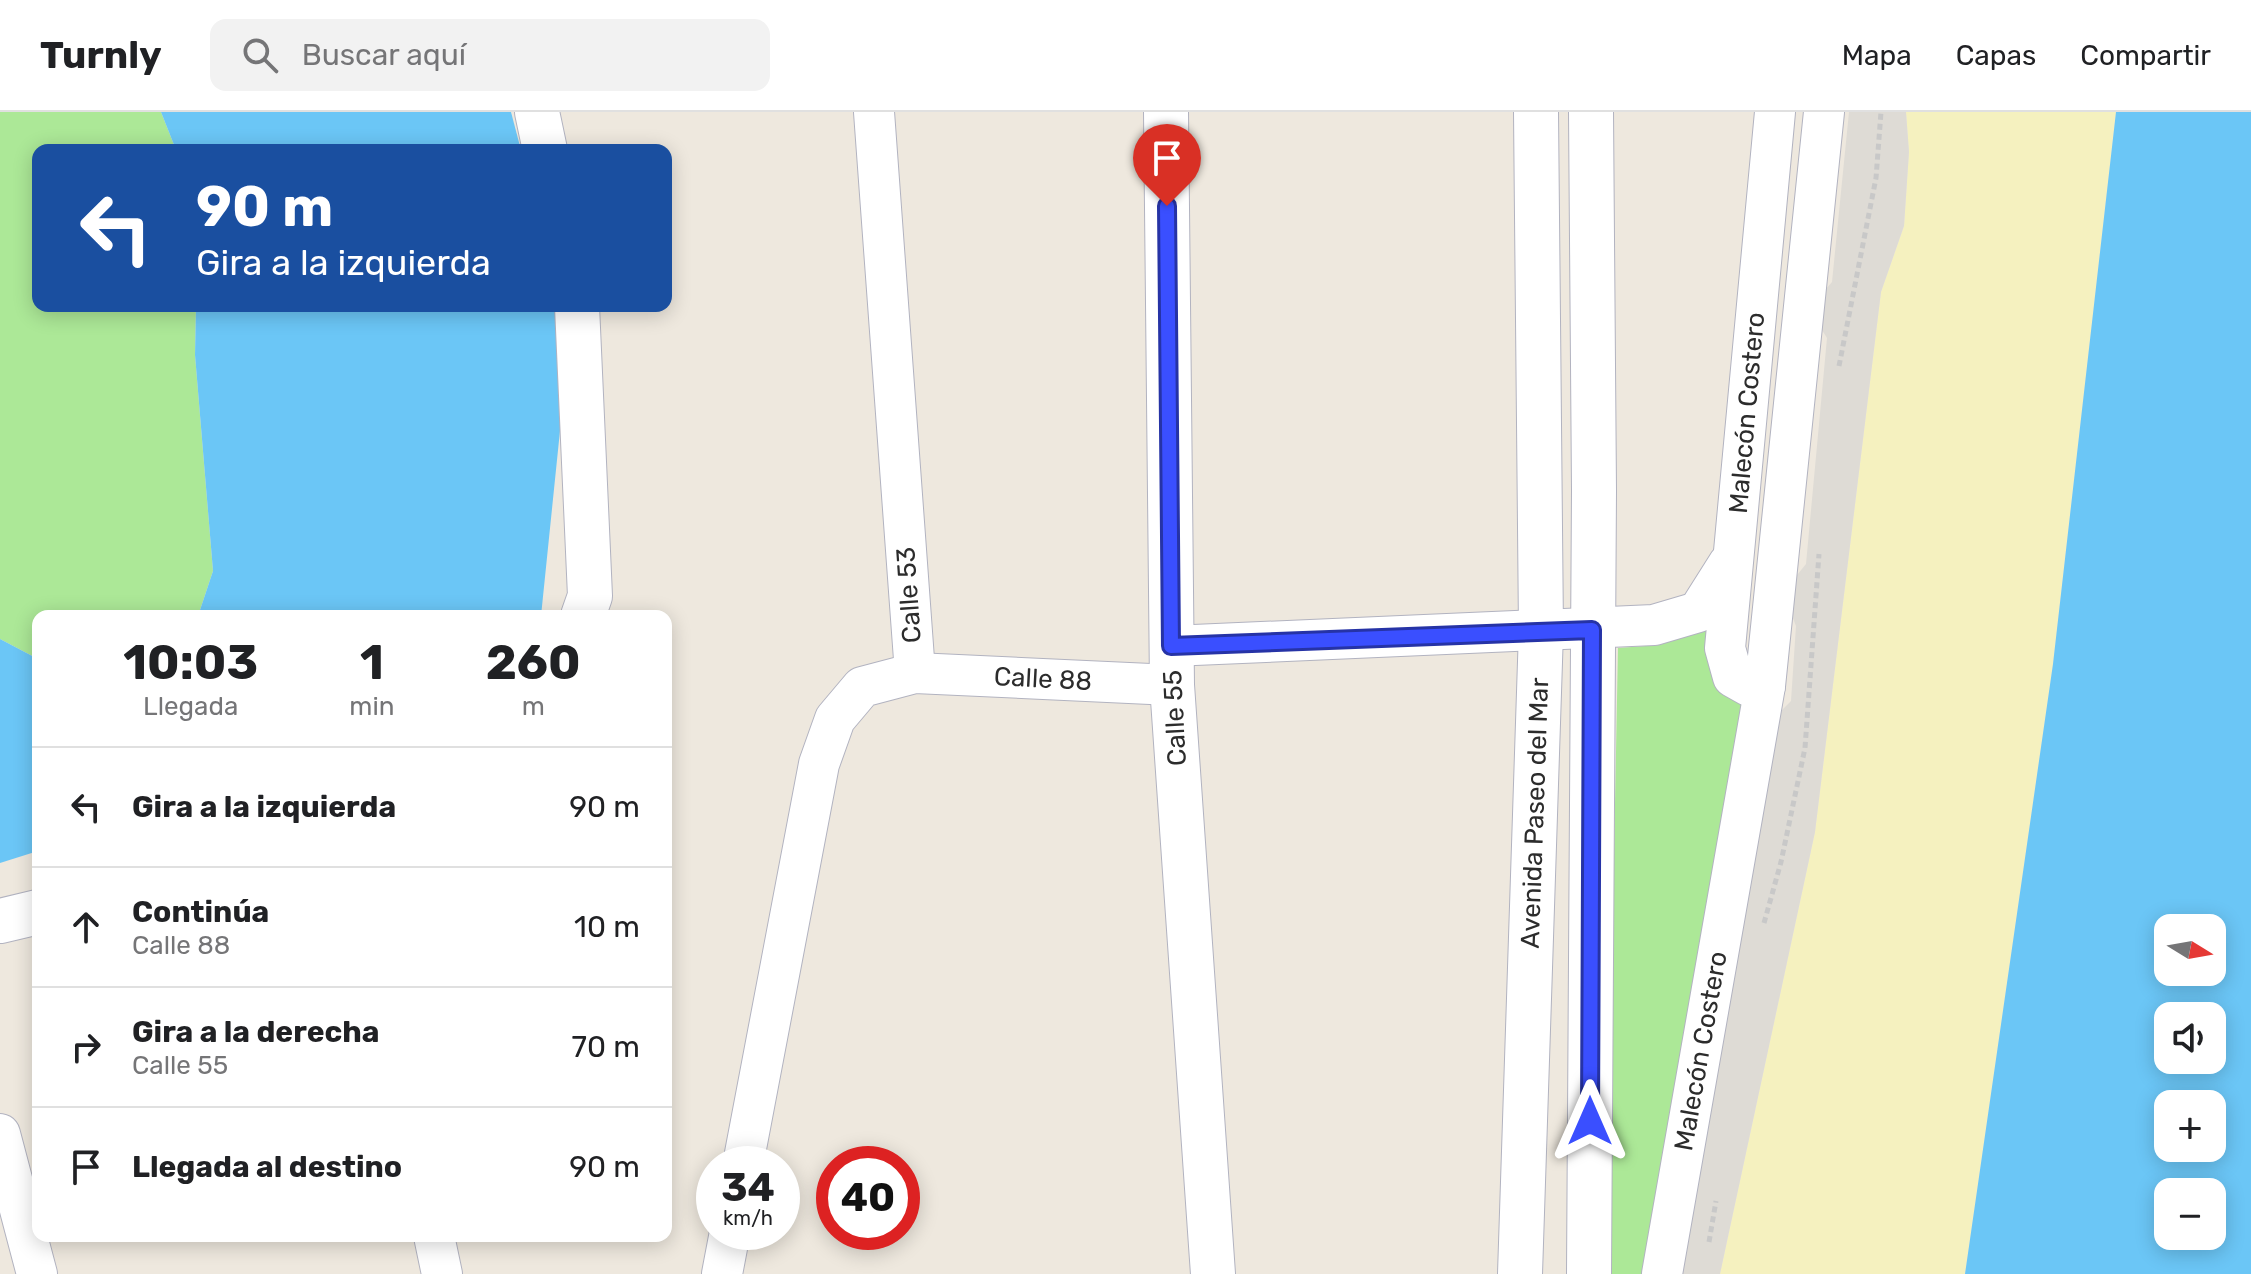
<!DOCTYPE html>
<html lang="es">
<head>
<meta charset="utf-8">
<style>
	:root { --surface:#fff; --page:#f2f2f2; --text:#202124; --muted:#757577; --line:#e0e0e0 }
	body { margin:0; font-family:Rubik,sans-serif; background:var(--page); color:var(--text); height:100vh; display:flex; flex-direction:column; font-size:30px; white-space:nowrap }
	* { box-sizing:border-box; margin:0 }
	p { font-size:26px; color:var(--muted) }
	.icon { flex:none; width:44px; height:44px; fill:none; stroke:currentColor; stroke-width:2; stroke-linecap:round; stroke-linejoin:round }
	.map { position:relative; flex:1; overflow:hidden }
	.side { position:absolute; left:32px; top:498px; width:640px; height:632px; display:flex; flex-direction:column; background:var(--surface); border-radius:16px; box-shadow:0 4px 20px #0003 }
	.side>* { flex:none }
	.hud { position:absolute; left:32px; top:32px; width:640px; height:168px; border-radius:16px; box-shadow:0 4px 20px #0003; background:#1a4fa0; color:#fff; overflow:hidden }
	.needle { width:52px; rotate:101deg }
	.fabs { position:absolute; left:2154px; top:802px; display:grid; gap:16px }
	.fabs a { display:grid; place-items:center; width:72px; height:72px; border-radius:16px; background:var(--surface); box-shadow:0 4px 20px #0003; font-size:40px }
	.speed { position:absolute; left:696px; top:1034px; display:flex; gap:16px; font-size:40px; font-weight:700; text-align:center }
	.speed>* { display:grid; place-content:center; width:104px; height:104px; border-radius:50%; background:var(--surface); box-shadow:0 4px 20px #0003; line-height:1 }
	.speed small { font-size:20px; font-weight:400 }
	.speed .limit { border:12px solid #d22; background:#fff; color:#111 }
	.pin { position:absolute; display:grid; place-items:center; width:68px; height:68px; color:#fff; margin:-82px -34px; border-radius:50% 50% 50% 0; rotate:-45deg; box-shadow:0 0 8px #0007 }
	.pin .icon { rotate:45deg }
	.me { position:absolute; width:88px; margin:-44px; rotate:0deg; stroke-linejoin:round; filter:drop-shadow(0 0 6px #0008) }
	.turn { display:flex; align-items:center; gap:28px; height:168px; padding:0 32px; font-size:36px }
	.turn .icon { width:104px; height:104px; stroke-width:2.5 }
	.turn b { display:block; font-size:56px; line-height:68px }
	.eta { display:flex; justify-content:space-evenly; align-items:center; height:136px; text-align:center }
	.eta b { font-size:48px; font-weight:700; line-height:56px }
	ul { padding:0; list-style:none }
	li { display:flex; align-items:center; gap:24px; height:120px; padding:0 32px; border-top:2px solid var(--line) }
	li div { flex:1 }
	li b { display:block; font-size:30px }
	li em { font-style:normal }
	header { display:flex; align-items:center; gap:48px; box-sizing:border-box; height:112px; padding:0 40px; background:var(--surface); border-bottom:2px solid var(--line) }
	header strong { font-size:38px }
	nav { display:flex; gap:44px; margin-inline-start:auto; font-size:28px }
	.search { width:560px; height:72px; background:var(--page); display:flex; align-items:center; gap:20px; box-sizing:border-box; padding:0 28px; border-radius:16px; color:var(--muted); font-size:30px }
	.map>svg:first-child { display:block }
</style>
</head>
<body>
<header>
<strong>Turnly</strong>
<div class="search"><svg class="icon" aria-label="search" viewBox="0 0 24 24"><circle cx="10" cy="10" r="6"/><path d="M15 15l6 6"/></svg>Buscar aquí</div>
<nav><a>Mapa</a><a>Capas</a><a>Compartir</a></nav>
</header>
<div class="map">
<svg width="2251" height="1162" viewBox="0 0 2251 1162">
	<rect width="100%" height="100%" fill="#eee8de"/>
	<g fill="#ace897">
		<polygon points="0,0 161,0 176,38 38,38 38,194 196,194 195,243 213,459 198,504 38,504 38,547 0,527"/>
		<polygon points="1721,497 1746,594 1645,1162 1606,1162 1618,536 1659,533 1695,521"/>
	</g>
	<polygon fill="#f5f1bf" points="1906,0 2116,0 2053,552 1965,1162 1720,1162 1815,720 1881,180 1904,114 1909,40"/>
	<polygon fill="#dedbd5" points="1849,0 1906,0 1909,40 1904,114 1881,180 1815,720 1720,1162 1679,1162 1778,602 1791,589 1796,514 1789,496 1793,468 1806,452 1827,226 1817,210 1819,185 1832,170"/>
	<g fill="#6bc6f6" fill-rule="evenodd">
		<polygon points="161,0 511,0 521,38 176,38"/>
		<path d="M2116,0H2251V1162H1965L2053,552ZM2168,816H2212V860H2168ZM2168,904H2212V948H2168ZM2168,992H2212V1036H2168ZM2168,1080H2212V1124H2168Z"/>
		<polygon points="196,194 560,194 569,231 541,504 198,504 213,459 195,243"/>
		<polygon points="0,527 38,547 38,739 0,751"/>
	</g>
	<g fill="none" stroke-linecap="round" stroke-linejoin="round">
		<defs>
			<g id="street">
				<polyline points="874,0 915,561"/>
				<polyline points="1171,534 1654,513 1698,500 1729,451"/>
				<polyline points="1765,574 1749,574 1733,565 1725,536 1775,0"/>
				<polyline points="0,1022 37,1162"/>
				<polyline points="743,1052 819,652 835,607 862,575 915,561 1172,573"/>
				<polyline points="434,1124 442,1162"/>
				<polyline points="722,1162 730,1120"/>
				<polyline points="1662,1162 1765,574 1824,0"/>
			</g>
			<g id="secondary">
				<polyline points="537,0 545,38"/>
				<polyline points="1166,0 1172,573 1213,1162"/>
				<polyline points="577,194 590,484 583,504"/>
				<polyline points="0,809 38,800"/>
				<polyline points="1520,1162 1541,519 1536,0"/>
				<polyline points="1589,1162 1594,379 1591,0"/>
			</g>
		</defs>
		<use href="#street" stroke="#b2b3c0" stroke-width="42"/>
		<use href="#secondary" stroke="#b2b3c0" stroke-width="46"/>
		<g stroke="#c8c8c8" stroke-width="5" stroke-dasharray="6 4" stroke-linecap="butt">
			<polyline points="1839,254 1876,66 1881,0"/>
			<polyline points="1764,811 1781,750 1805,636 1819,442"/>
			<polyline points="1709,1130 1716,1089"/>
		</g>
		<use href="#street" stroke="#fff" stroke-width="40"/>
		<use href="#secondary" stroke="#fff" stroke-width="44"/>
	</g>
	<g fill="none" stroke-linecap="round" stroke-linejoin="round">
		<defs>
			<polyline id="route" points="1167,94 1171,534 1592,518 1590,1009"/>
		</defs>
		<use href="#route" stroke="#2633a6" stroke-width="20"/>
		<use href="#route" stroke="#3a4fff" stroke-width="14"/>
	</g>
	<g text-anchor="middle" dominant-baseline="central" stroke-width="7" stroke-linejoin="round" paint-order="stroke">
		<g font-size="26" fill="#2c2c2c" stroke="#fff">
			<text transform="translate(1747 301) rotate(-85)">Malecón Costero</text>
			<text transform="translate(909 483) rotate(-94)">Calle 53</text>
			<text transform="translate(1043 567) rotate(3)">Calle 88</text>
			<text transform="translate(1175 606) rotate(-93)">Calle 55</text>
			<text transform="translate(1535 701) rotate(-88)">Avenida Paseo del Mar</text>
			<text transform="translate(1701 939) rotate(-80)">Malecón Costero</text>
		</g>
	</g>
</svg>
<div class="fabs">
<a><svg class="needle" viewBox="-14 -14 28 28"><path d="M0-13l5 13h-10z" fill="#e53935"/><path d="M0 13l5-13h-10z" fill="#757577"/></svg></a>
<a><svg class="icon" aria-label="sound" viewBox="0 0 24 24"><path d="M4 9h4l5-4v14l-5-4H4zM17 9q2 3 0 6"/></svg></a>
<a>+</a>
<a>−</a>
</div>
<div class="speed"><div>34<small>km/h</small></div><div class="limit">40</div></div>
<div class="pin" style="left:1167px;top:94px;background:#d93025"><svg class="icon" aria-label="arrive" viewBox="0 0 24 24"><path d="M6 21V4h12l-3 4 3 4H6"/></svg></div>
<svg class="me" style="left:1590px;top:1009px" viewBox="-20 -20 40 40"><path d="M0-17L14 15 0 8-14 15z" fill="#3a4fff" stroke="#fff" stroke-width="4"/></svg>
<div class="hud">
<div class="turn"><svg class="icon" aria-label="left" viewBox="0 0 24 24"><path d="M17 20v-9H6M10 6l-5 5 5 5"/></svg><div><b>90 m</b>Gira a la izquierda</div></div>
</div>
<section class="side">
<div class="eta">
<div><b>10:03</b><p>Llegada</p></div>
<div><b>1</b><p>min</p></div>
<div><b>260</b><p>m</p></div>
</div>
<ul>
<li><svg class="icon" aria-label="left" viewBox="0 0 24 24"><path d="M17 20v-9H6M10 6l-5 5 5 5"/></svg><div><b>Gira a la izquierda</b></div><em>90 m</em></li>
<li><svg class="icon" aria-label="ahead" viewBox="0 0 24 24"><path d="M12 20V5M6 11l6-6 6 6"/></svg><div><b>Continúa</b><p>Calle 88</p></div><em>10 m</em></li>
<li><svg class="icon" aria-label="right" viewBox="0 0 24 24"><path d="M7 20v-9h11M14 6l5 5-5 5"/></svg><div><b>Gira a la derecha</b><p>Calle 55</p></div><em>70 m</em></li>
<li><svg class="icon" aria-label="arrive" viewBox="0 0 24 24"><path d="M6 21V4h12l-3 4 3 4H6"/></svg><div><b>Llegada al destino</b></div><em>90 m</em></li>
</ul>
</section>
</div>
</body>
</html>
